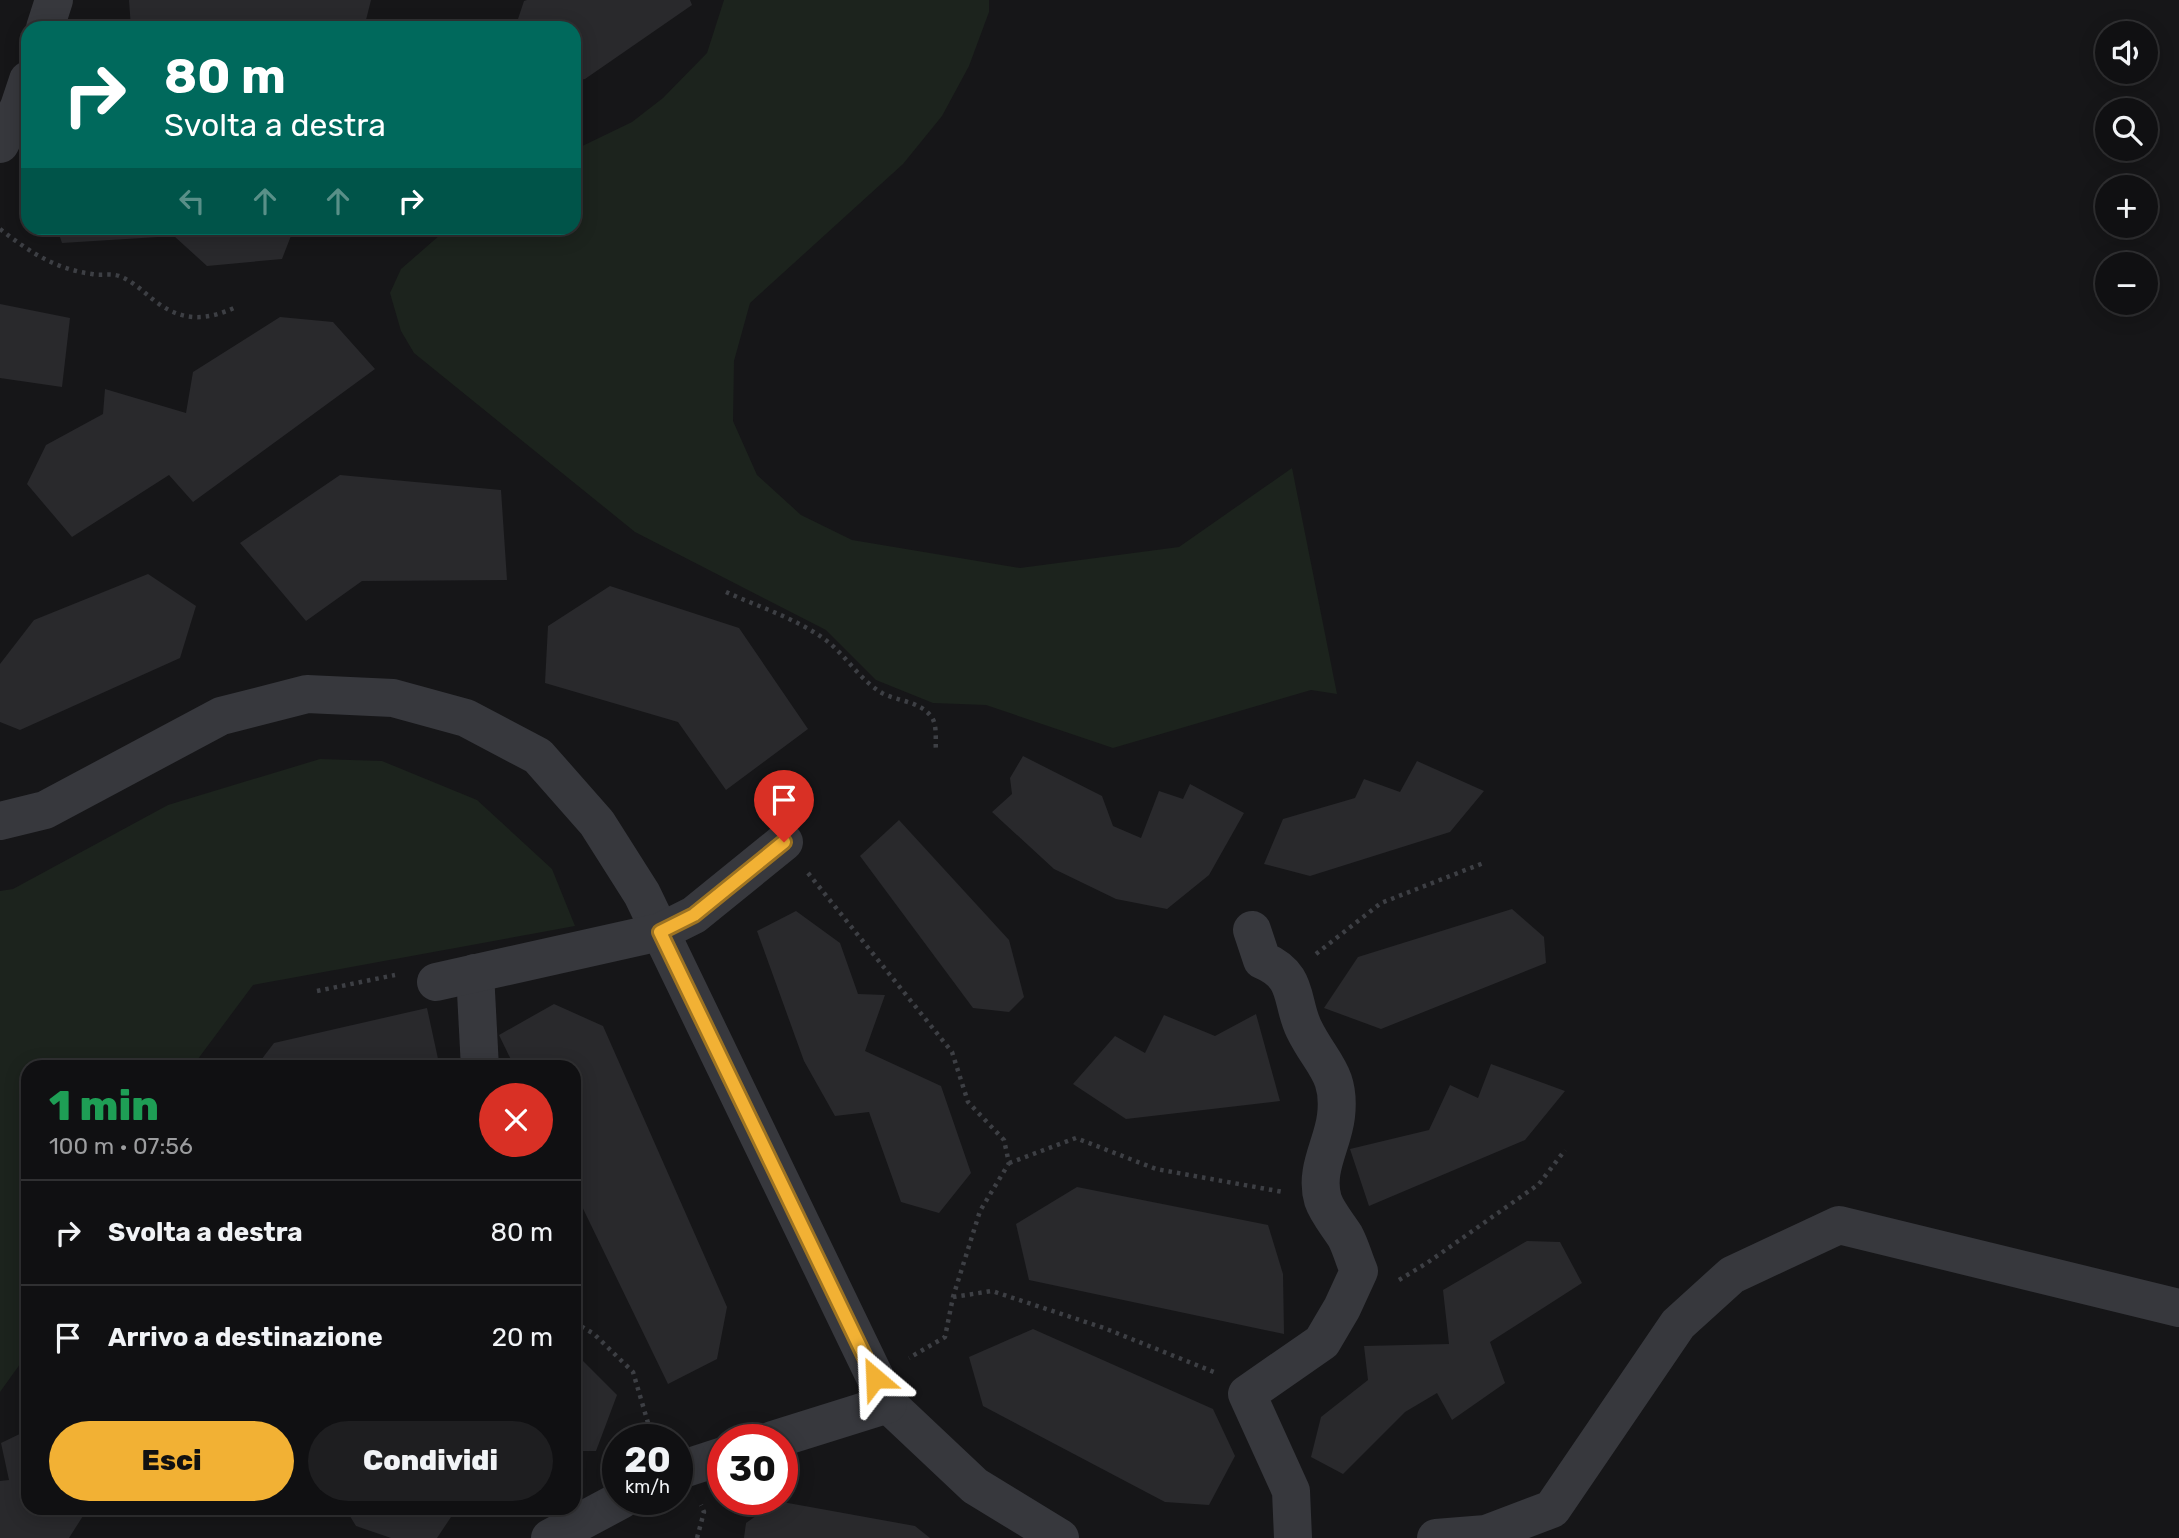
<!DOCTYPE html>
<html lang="it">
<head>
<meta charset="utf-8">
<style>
	:root { --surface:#101012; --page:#1e1e20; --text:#f1f3f6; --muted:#9c9d9f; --line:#303032; --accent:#f2b134 }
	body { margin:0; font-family:Rubik,sans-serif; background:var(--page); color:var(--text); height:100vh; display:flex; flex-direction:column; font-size:26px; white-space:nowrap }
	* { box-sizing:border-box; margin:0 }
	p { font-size:23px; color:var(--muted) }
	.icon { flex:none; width:38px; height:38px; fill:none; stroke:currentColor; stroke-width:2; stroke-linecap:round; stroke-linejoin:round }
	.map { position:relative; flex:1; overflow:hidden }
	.drawer { position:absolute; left:21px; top:1060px; width:560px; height:455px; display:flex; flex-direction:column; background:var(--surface); border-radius:21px; box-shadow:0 4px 18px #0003,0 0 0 2px var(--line) }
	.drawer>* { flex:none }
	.top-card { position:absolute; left:21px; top:21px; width:560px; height:214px; border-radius:21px; box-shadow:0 4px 18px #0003,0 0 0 2px var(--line); background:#00695c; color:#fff; overflow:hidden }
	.fabs { position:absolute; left:2095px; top:21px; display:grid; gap:14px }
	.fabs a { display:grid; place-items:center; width:63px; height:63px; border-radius:50%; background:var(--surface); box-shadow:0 4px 18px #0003,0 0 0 2px var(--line); font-size:35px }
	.speed { position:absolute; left:602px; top:1424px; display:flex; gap:14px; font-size:35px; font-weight:700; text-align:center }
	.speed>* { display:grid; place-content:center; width:91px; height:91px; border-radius:50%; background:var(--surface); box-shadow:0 4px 18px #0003,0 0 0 2px var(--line); line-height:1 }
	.speed small { font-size:18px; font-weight:400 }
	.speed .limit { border:10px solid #d22; background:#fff; color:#111 }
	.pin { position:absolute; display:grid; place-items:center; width:60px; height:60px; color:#fff; margin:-72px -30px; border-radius:50% 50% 50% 0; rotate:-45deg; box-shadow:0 0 7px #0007 }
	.pin .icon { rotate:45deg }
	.me { position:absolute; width:77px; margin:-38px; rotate:334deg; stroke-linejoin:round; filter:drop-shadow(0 0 5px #0008) }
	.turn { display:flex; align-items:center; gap:24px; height:147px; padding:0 28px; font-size:32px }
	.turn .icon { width:91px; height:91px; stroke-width:2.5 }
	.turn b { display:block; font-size:49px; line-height:60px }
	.lanes { display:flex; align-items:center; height:66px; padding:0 28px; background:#0003; justify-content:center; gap:35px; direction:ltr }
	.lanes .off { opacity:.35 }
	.round { display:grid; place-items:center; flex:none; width:74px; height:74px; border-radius:37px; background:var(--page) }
	.head { display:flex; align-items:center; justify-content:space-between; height:119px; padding:0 28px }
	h1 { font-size:42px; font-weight:800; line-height:52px; color:#1e9e55 }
	.cta { display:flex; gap:14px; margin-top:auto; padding:14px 28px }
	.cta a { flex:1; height:80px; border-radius:42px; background:var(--accent); color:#111; font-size:28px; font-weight:800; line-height:80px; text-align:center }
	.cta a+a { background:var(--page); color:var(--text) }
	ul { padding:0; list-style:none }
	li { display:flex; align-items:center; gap:21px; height:105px; padding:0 28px; border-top:2px solid var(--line) }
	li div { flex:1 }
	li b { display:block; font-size:26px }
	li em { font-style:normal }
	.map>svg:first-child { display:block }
</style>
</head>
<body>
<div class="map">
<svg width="2179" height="1538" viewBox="0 0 2179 1538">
	<rect width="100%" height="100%" fill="#161618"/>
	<g fill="#1c231d">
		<polygon points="724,0 989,0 989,12 969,66 942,116 903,164 750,303 734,361 733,421 757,475 801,515 852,540 1020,568 1179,547 1292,468 1337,694 1311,690 1113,748 986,705 933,703 876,680 826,630 635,532 414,353 401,331 390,293 401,269 448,228 574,228 574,150 632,122 663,98 707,53"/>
		<polygon points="320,759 382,761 477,800 552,869 575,926 253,985 192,1067 28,1068 28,1353 0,1392 0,891 13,889 168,805"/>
	</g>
	<g fill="#29292c">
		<polygon points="129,0 371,0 364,28 131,28"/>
		<polygon points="527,0 690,0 692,5 585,79 574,81 574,28 506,28 516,25 524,1"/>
		<polygon points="57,228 294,228 282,259 207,266 174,236 62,243"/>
		<polygon points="0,304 70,318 62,387 0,378"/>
		<polygon points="280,317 333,322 375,369 193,502 169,475 72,537 27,484 46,445 103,414 105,389 186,413 193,372"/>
		<polygon points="340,475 501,490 507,580 362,581 306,621 240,543"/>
		<polygon points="148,574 196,606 180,658 20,730 0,722 0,664 34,620"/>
		<polygon points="610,586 739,628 808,729 726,790 678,722 545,683 548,626"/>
		<polygon points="1023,756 1102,796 1113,826 1141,838 1159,791 1183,799 1190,784 1244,813 1209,875 1167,909 1116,899 1054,869 992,812 1012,794 1010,778"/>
		<polygon points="1417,761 1484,791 1450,832 1310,876 1264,864 1283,819 1355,798 1364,779 1400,792"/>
		<polygon points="899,820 1009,940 1024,997 1009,1012 973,1008 860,856"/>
		<polygon points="1512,909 1544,937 1546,963 1381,1029 1324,1008 1358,957"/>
		<polygon points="796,911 840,943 858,994 885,995 865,1051 941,1086 971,1173 939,1213 901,1202 869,1112 835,1116 804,1061 757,931"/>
		<polygon points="554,1004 603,1026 727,1307 717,1359 668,1384 574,1190 574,1068 515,1068 499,1035"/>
		<polygon points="427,1008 440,1068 255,1068 274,1043"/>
		<polygon points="1256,1014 1280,1101 1126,1119 1073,1084 1115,1036 1145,1053 1164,1015 1215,1036"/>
		<polygon points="1491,1064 1565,1091 1525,1140 1369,1206 1350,1149 1429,1130 1450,1085 1478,1098"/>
		<polygon points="1077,1187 1268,1225 1283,1274 1284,1334 1029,1280 1016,1224"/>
		<polygon points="1527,1241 1560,1242 1582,1283 1490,1342 1505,1383 1452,1420 1437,1393 1405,1412 1343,1474 1311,1457 1321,1417 1368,1380 1364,1346 1449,1344 1443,1290"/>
		<polygon points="1033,1329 1213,1409 1235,1456 1209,1505 1165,1502 983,1406 969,1357"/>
		<polygon points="574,1352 617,1395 596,1451 574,1451"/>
		<polygon points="28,1430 28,1508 88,1508 69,1538 0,1538 0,1481 9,1480 1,1443"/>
		<polygon points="777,1501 915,1526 930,1538 744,1538 746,1523"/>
		<polygon points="345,1508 457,1508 437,1538 391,1538 356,1526"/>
	</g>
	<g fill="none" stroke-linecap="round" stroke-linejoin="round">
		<g stroke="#3d3f44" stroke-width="4.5" stroke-dasharray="3.5 5" stroke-linecap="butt">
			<path d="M0,229C28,251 55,269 92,274C101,276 110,273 119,276C135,282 145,294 159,304C185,322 208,320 236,307"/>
			<path d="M726,592C759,607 798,619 827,641C847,657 860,680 882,693C897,701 918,701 930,715C938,723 935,740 936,751"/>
			<polyline points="808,873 952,1052 968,1102 1004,1140 1009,1163 980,1211 953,1297 945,1337 909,1358"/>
			<polyline points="1316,954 1381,903 1486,862"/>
			<polyline points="317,991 395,975"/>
			<polyline points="1009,1163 1076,1138 1156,1169 1283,1192"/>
			<polyline points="1399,1280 1427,1263 1539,1184 1565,1150"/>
			<polyline points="953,1297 992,1291 1104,1328 1214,1372"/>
			<polyline points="574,1322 594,1334 633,1372 648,1423 656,1439"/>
			<polyline points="697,1538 704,1512 701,1505"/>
		</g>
		<g stroke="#37383d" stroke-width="38">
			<polyline points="45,28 54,0"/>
			<polyline points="0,144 19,107 28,80"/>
			<polyline points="0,821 45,810 221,716 307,694 393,698 466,718 538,756 597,823 642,894 888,1404 975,1486 1060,1538"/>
			<path d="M1252,930L1262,960C1300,976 1290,1000 1304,1029C1321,1064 1341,1073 1336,1116C1333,1144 1314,1170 1323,1200C1327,1212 1338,1225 1345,1236C1351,1247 1354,1260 1359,1271L1342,1308L1322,1342L1247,1394L1291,1491L1293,1538"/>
			<polyline points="475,973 480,1068"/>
			<polyline points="436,982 660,932 694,915 784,842"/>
			<polyline points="773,1440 888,1404"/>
			<polyline points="677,1471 723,1456"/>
			<polyline points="550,1538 621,1500"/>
			<polyline points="1436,1538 1486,1534 1552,1509 1678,1324 1732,1275 1839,1225 2179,1308"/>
		</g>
	</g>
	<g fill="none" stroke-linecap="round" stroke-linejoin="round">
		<defs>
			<polyline id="route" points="784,842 694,915 660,932 875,1378"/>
		</defs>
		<use href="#route" stroke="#9d7322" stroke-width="18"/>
		<use href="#route" stroke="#f2b134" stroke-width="12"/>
	</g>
</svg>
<div class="fabs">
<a><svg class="icon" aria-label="sound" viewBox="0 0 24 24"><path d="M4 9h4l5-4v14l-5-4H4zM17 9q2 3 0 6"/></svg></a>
<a><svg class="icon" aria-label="search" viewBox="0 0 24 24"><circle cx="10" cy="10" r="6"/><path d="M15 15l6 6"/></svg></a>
<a>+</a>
<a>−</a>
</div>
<div class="speed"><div>20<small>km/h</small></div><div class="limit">30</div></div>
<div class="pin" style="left:784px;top:842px;background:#d93025"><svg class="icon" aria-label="arrive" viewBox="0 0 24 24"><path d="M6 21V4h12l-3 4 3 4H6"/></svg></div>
<svg class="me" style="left:875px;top:1378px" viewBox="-20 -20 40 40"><path d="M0-17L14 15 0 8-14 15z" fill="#f2b134" stroke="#fff" stroke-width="4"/></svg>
<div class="top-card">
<div class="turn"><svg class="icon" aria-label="right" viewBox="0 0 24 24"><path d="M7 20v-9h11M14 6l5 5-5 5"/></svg><div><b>80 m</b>Svolta a destra</div></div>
<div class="lanes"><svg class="icon off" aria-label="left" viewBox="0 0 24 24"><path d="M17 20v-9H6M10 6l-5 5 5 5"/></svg><svg class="icon off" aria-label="ahead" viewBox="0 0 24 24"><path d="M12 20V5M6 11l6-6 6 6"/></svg><svg class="icon off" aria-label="ahead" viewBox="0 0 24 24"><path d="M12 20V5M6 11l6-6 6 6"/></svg><svg class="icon" aria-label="right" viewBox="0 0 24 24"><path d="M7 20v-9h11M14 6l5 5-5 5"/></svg></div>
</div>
<section class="drawer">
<div class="head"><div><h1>1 min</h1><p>100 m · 07:56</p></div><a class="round" style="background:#d93025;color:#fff"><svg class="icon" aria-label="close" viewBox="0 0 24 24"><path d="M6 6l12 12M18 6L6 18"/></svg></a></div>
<ul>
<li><svg class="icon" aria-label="right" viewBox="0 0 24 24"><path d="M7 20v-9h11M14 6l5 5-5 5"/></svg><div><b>Svolta a destra</b></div><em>80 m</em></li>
<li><svg class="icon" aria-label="arrive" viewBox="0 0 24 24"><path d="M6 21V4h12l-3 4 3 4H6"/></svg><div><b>Arrivo a destinazione</b></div><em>20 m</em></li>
</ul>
<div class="cta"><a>Esci</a><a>Condividi</a></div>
</section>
</div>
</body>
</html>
